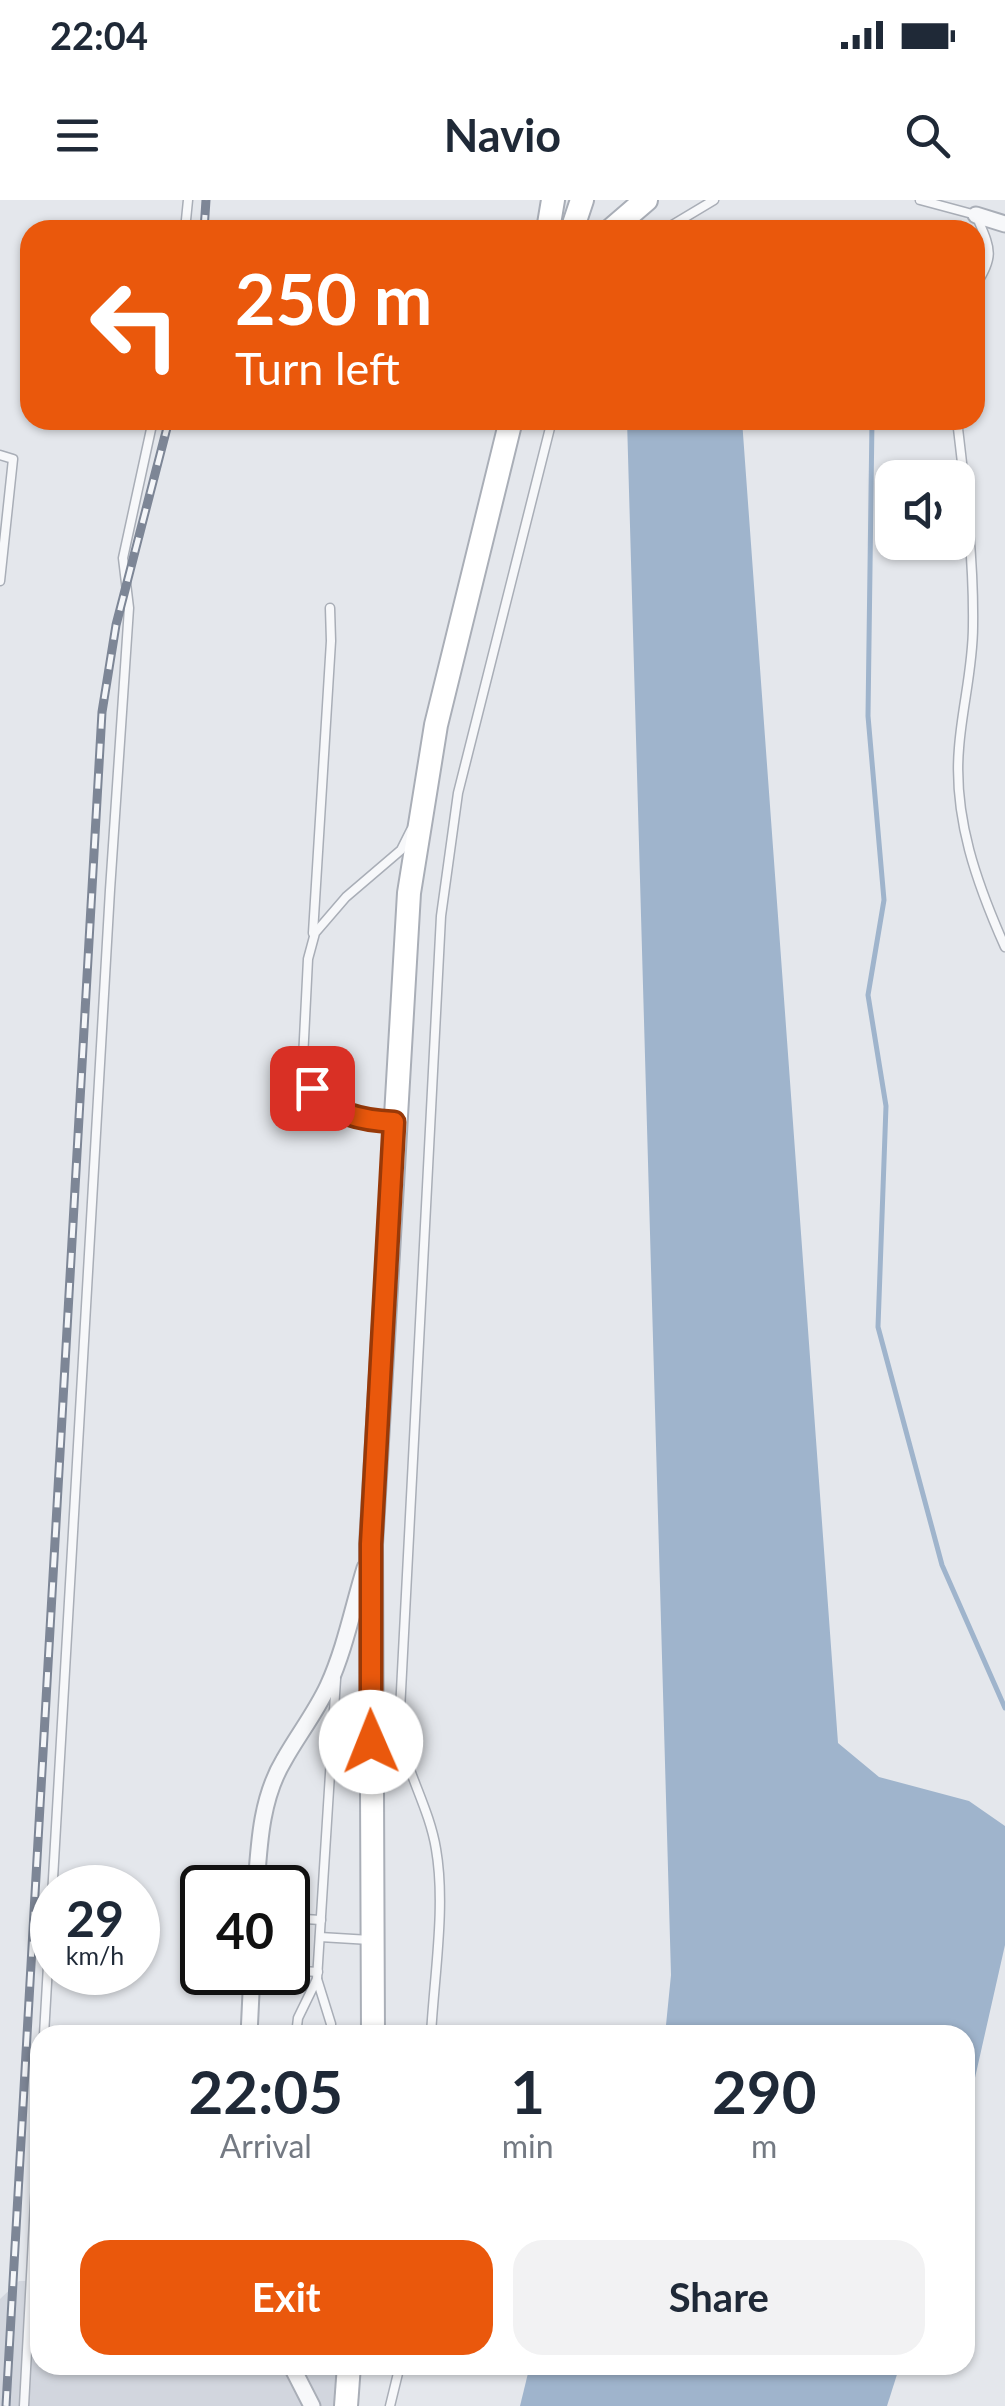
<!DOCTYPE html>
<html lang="en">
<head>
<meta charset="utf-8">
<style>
	:root { --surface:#fff; --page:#f2f2f3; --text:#1f2937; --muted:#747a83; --accent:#ea580c }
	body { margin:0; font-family:Lato,sans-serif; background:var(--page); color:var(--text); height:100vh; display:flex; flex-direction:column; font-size:38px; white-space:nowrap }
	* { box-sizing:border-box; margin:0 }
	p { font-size:32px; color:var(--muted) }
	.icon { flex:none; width:55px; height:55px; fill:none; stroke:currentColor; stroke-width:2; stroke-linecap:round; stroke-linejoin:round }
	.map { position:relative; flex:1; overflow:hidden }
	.details { position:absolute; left:30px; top:1825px; width:945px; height:350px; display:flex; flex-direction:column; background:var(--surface); border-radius:30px; box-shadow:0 2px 8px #0004 }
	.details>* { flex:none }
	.guide { position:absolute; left:20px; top:20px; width:965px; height:210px; border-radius:30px; box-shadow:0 2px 8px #0004; background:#ea580c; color:#fff; overflow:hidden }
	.controls { position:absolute; left:875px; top:260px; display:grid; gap:20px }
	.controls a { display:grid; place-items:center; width:100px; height:100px; border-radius:20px; background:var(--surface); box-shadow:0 2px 8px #0004; font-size:50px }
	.speed { position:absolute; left:30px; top:1665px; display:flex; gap:20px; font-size:50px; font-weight:700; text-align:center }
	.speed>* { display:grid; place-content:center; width:130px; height:130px; border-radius:50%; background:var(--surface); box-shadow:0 2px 8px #0004; line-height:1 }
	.speed small { font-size:25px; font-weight:400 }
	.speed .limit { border:5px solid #111; border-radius:15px; background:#fff; color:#111 }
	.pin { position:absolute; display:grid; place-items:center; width:85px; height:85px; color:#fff; margin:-42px; border-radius:20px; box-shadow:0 5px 15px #0006 }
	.me { position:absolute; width:110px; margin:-55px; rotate:359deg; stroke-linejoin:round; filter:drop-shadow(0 0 8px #0008) }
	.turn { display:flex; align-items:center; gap:35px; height:210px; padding:0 50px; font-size:45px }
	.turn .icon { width:130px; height:130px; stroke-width:2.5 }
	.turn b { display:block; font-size:70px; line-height:85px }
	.eta { display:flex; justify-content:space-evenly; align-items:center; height:170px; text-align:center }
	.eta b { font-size:60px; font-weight:700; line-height:70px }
	.button { display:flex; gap:20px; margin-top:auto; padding:20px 50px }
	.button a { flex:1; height:115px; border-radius:30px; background:var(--accent); color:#fff; font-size:40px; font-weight:700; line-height:115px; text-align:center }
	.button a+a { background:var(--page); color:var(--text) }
	.status { display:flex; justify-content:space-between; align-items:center; height:70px; padding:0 50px; background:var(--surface); direction:ltr }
	.status svg { height:28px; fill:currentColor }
	header { display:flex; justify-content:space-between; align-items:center; height:130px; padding:0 50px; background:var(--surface); font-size:45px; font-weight:700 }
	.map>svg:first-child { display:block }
</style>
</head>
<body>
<div class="status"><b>22:04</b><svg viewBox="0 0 49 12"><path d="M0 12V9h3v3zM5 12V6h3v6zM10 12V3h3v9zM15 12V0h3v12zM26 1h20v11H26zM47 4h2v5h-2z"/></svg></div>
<header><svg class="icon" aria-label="menu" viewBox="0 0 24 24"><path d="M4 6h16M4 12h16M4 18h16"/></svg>Navio<svg class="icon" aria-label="search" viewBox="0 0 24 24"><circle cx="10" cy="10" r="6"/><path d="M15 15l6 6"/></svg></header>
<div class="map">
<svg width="1005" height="2206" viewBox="0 0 1005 2206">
	<rect width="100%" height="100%" fill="#e4e7ec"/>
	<polygon fill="#d2d6de" points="19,2081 40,2081 40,2165 358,2165 358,2206 0,2206 0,2099"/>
	<g fill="#9fb4cc">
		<polygon points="627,220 742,220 838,1543 879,1577 969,1601 1005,1626 1005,1745 965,1922 965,1835 665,1835 671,1775"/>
		<polygon points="530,2165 900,2165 887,2206 520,2206"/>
	</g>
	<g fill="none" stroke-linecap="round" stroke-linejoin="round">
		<polyline stroke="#9fb4cc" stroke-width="5" points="872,220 868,516 884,700 868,795 886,906 878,1127 942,1365 1005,1508"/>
		<defs>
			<g id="lane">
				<path d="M920,0L976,15C990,48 996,55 975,86"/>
				<polyline points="185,30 188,0"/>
				<polyline points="664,30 714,0"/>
				<path d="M957,220C965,288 974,358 973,426C973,468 962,507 959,548C953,618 977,684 1005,747"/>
				<polyline points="0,255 13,259 0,381"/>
				<polyline points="313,733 331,441 330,408"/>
				<path d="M392,922C351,919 308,907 303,859L308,759L315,733L346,697L401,650L411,630"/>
				<polyline points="288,1718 321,1720"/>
				<polyline points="320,1737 370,1740"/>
				<polyline points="288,1770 318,1772"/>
				<polyline points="317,1779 331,1824 331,1835"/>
				<polyline points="44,1835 110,690 129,408 123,358 153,220"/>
				<polyline points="296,1835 298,1818 317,1779 336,1479"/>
				<path d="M431,1835C434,1777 446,1706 436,1649C429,1607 406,1572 399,1530L441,716L458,593L552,220"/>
				<polyline points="24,2206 40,1909"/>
				<polyline points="390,2206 400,2165"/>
			</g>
			<g id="street">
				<polyline points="976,15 1005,24"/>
				<path d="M256,1688C259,1644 261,1598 284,1560C298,1535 316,1512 328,1486C345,1449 353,1407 365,1368"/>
				<polyline points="249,1835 252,1772"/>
				<polyline points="291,2165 312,2206"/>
			</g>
			<g id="secondary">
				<polyline points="548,30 553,0"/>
				<polyline points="572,30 582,0"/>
				<polyline points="611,30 646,0"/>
				<polyline points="373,1835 371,1345 409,693 436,525 511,220"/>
				<polyline points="346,2206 349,2165"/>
			</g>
		</defs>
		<use href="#lane" stroke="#a9aeb7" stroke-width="11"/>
		<use href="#street" stroke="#a9aeb7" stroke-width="19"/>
		<use href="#secondary" stroke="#a9aeb7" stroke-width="26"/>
		<use href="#lane" stroke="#f7f8fa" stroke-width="8"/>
		<use href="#street" stroke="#f7f8fa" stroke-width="15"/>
		<use href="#secondary" stroke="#fff" stroke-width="22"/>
		<defs>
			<g id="rail">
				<polyline points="204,30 206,0"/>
				<polyline points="6,2206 102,512 116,425 169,220"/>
			</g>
		</defs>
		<use href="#rail" stroke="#7d8696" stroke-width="9"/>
		<use href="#rail" stroke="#f4f6f9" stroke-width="5" stroke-dasharray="15" stroke-linecap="butt"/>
	</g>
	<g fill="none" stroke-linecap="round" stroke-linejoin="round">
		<defs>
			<path id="route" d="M312,888C333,915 361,920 394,922L371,1344V1542"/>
		</defs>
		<use href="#route" stroke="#983908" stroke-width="25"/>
		<use href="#route" stroke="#ea580c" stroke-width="18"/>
	</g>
</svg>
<div class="controls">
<a><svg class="icon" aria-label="sound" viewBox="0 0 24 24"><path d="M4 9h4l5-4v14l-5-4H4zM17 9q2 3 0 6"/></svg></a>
</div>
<div class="speed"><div>29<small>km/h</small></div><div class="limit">40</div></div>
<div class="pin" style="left:312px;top:888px;background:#d93025"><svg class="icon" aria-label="arrive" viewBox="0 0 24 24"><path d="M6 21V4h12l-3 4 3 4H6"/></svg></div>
<svg class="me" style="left:371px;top:1542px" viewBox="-20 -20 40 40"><circle r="19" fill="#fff"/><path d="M0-13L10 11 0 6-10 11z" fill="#ea580c"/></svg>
<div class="guide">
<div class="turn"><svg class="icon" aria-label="left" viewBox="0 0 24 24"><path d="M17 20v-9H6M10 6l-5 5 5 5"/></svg><div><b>250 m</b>Turn left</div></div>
</div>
<section class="details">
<div class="eta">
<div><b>22:05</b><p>Arrival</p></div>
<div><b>1</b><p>min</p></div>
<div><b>290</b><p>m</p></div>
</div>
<div class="button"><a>Exit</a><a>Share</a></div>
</section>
</div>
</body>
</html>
